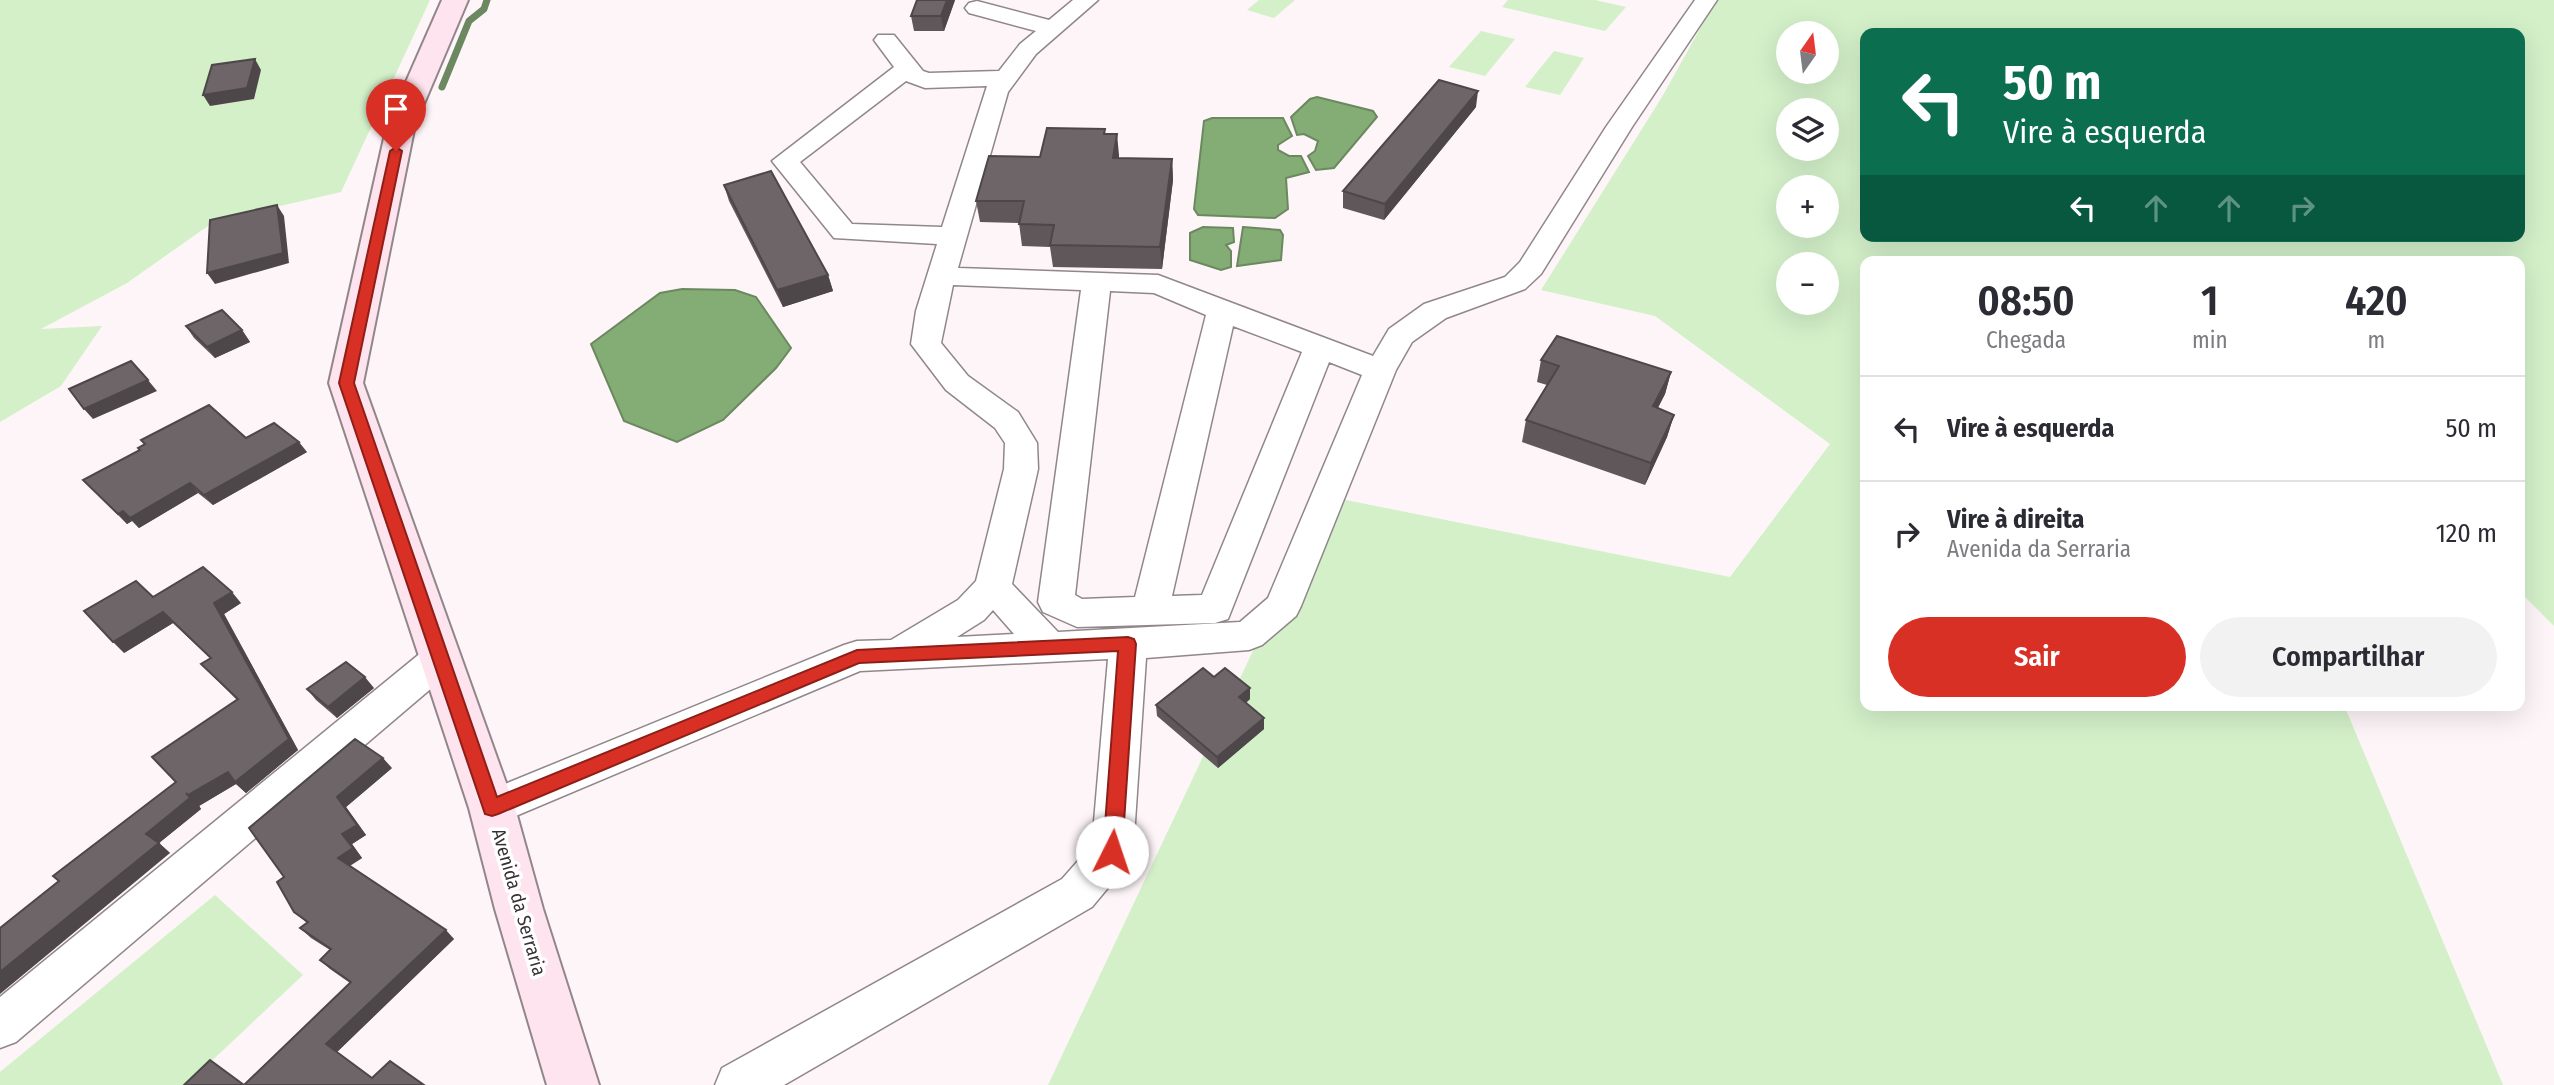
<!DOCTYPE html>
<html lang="pt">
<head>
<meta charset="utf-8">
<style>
	:root { --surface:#fff; --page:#f2f2f3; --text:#2b2b33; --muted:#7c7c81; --line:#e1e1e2; --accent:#d93025 }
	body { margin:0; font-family:"Fira Sans Condensed",sans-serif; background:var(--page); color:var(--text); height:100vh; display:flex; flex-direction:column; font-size:26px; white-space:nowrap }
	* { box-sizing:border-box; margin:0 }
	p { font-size:23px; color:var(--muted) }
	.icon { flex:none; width:38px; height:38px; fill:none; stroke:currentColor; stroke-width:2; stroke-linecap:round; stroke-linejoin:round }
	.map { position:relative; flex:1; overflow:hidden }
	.sheet { position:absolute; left:1860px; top:256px; width:665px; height:455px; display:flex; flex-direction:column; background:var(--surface); border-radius:14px; box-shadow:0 7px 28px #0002 }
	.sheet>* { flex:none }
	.hud { position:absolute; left:1860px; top:28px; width:665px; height:214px; border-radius:14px; box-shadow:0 7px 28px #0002; background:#0b6e4f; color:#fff; overflow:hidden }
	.needle { width:46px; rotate:14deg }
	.buttons { position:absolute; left:1776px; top:21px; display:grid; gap:14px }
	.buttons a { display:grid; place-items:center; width:63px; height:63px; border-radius:50%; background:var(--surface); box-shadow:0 7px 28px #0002; font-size:35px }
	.pin { position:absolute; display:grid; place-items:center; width:60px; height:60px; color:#fff; margin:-72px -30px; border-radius:50% 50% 50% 0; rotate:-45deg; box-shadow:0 0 7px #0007 }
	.pin .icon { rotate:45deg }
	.me { position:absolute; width:77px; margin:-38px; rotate:4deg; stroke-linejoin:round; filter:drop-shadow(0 0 5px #0008) }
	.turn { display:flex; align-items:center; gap:24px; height:147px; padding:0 28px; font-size:32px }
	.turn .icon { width:91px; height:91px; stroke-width:2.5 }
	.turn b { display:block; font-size:49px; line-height:60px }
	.lanes { display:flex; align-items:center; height:66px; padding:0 28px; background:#0003; justify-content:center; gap:35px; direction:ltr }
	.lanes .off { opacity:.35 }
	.eta { display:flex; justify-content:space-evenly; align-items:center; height:119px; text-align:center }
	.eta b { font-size:42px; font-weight:600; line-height:49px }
	.cta { display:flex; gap:14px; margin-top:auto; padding:14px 28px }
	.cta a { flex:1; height:80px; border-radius:42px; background:var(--accent); color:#fff; font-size:28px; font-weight:600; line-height:80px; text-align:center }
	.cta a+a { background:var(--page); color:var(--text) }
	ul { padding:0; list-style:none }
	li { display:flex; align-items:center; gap:21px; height:105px; padding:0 28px; border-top:2px solid var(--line) }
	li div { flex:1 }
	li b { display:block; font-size:26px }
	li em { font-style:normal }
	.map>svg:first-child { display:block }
</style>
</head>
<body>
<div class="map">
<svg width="2554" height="1085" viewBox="0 0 2554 1085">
	<rect width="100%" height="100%" fill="#fef5f8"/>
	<g fill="#d3f0c9" fill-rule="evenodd">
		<polygon points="0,0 430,0 341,192 215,221 127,283 41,329 102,326 61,386 0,422"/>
		<polygon points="1259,0 1295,0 1274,18 1247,10"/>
		<polygon points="1508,0 1595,0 1626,7 1605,31 1502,7"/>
		<path d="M1716,0H2554V626L2520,592V261H1866V705H2344L2503,1085H1048L1326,496L1730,577L1830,444L1655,316L1541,290L1662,97ZM1788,33H1827V72H1788ZM1866,33H2520V236H1866ZM1788,110H1827V149H1788ZM1788,187H1827V226H1788ZM1788,264H1827V303H1788Z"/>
		<polygon points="1481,31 1515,39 1485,76 1449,67"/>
		<polygon points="1554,51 1584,58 1560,95 1525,87"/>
		<polygon points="215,895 303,975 186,1085 0,1085 0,1072"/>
	</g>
	<g fill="#83ad74" stroke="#6c8860" stroke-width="2">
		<polygon points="1317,97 1373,111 1377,117 1334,168 1316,170 1308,156 1315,151 1318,141 1304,134 1297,135 1291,117 1310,99"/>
		<polygon points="1212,118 1283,118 1292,136 1278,145 1278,150 1289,156 1301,156 1309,172 1286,178 1288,209 1275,218 1198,215 1194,209 1204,121"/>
		<polygon points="1203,227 1233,228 1234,242 1226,245 1231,251 1231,267 1221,270 1190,260 1190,233"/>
		<polygon points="1243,227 1280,230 1283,235 1281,260 1237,266"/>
		<polygon points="682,289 735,290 756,297 791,348 776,368 723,420 677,442 624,421 591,344 660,293"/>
	</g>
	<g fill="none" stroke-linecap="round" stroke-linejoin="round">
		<polyline stroke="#6c8860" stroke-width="7" points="442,87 469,21 484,9 487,0"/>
		<defs>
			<g id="street">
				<path d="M1073,0H1098L1036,54L1008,92L958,268L1158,275L1373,356L1389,329L1424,304L1505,277L1520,262L1606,127L1695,0H1717L1632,127L1541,274L1525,289L1446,318L1412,342L1396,370L1301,606L1296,616L1262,645L1249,650L1146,658L1133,852L1127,865L1092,907L784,1085H715L722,1068L1062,879L1092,845L1108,659L860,671L492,826L478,821L472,808L478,795L844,645L857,641L891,640L958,600L976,581L1004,469L1005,443L995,428L946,390L911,344L916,311L937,244L834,238L772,161L894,67L874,40L878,35H894L923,71L929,73L999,71L1020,44L1036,31L969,13L965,8L969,3L977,1L1049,20ZM906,81L925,88L987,86L942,227L852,224L800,162ZM953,285L1081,290L1038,602L1043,612L1077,627L1215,623L1228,619L1329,362L1362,375L1268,598L1240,622L1058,632L1012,584L1038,469L1037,443L1018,412L968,376L941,343ZM1110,291L1154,293L1206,315L1135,597L1082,599L1075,595ZM1233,326L1302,352L1202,595L1172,596ZM993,610L1014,634L957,637L984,620Z"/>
				<polygon points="441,643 454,647 460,658 454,669 16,1042 0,1048 0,997 428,647"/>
			</g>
			<polygon id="secondary" points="442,0 468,0 415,125 363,383 515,808 543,909 599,1085 547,1085 495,909 469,808 329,383 387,125"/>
		</defs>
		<use href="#street" stroke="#91878a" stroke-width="3"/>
		<use href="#secondary" stroke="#91878a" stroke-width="4"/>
		<use href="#street" fill="#fff" fill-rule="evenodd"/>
		<use href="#secondary" fill="#fee4ee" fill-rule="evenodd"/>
	</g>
	<g fill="#5f5759">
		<polygon points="955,0 944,31 914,31 911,16"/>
		<polygon points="1476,107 1384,220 1343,208 1343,191"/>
		<polygon points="1105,129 1105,134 1119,155 1119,158 1172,159 1173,180 1162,269 1053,267 1050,247 1022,246 1019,223 980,222 976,201 1040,157"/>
		<polygon points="724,185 828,275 833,291 783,307 729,201"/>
		<polygon points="186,326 242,330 250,342 215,358 194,338"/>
		<polygon points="1541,360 1671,372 1665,394 1658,408 1674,415 1667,437 1645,485 1522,442 1526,420 1547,385 1537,382"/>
		<polygon points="246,438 307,452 213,505 198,493 139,528 132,521 127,524 83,480 140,450 145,444 141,440"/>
		<polygon points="153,597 241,603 224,614 298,750 246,793 236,784 199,806 198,804 201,809 159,843 170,853 59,881 176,782 237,700 201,664 210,658 173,623 124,653"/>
		<polygon points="1214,677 1250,688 1250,699 1246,703 1264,729 1218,768 1157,716 1156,705"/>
		<polygon points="374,688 337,718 316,700 307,689"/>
		<polygon points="392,768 346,807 366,835 352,844 362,858 350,866 454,939 337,1052 372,1078 424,1085 244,1085 350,983 330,969 320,960 330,950 311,938 300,928 307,923 294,912 284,877 249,828"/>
	</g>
	<g fill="#4d4749">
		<polygon points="947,0 955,0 944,31 941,16"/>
		<polygon points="255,59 261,70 254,99 210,106 203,95"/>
		<polygon points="1478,91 1476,107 1384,220 1385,204"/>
		<polygon points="1117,134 1119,155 1115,179 1113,158"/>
		<polygon points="1172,159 1173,180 1162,269 1160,247"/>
		<polygon points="277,205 284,216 289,263 215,284 207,273"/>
		<polygon points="828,275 833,291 783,307 777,290"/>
		<polygon points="242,330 250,342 215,358 207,347"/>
		<polygon points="1671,372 1665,394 1647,427 1653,406"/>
		<polygon points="148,380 157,391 93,419 84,409"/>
		<polygon points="1674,415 1667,437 1645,485 1651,463"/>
		<polygon points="299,442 307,452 213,505 204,495"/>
		<polygon points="190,483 198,493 139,528 130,518"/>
		<polygon points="123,511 132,521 127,524 118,514"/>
		<polygon points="232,592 241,603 224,614 298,750 246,793 236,784 199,806 198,804 201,809 159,843 170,853 0,994 0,972 146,834 186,793 289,739 214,603"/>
		<polygon points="163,612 173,623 124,653 113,642"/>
		<polygon points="365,677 374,688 337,718 328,707"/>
		<polygon points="1250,688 1250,699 1239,708 1239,697"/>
		<polygon points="1264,718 1264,729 1218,768 1217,757"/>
		<polygon points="383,758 392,768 346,807 366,835 352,844 362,858 347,867 338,858 342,834 337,797"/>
		<polygon points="446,930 454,939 336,1053 326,1044"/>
	</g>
	<g fill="#6e6568" stroke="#4d4749" stroke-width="2">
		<polygon points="917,0 947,0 941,16 911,16"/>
		<polygon points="255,59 247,88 203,95 212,65"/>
		<polygon points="1439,80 1478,91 1385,204 1343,191"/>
		<polygon points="1047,128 1105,129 1104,134 1117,134 1113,158 1172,159 1160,247 1050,245 1054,225 1019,224 1024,201 976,201 989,156 1040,157"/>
		<polygon points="771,171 828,275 777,290 724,185"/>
		<polygon points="277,205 283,253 207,273 210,220"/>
		<polygon points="222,310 242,330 207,347 186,326"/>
		<polygon points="1557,336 1671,372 1653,406 1674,415 1651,463 1526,420 1559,366 1541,360"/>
		<polygon points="131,361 148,380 84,409 69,389"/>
		<polygon points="209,405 246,438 274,423 299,442 204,495 190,483 130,518 123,511 118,514 83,480 140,450 138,448 145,444 141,440"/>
		<polygon points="203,567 232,592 214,603 289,739 235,782 228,772 188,795 186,793 190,798 146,834 159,843 0,972 0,928 59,881 53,876 176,782 152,757 238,699 201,664 211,658 163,612 113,642 84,611 136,581 153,597"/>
		<polygon points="346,662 365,677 328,707 307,689"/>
		<polygon points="1203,668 1214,677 1225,668 1250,688 1239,697 1264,718 1217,757 1156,705"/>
		<polygon points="355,739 383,758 337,797 357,825 342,834 353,848 338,858 446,930 326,1044 372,1078 390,1061 424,1085 184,1085 210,1060 244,1085 351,982 320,960 331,949 300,928 308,922 294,912 277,882 284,877 249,828"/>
	</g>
	<polygon fill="#d93025" stroke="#8d1f18" stroke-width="2" points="396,147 402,151 354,383 497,797 857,650 1128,637 1134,639 1136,644 1122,852 1119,858 1112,860 1106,858 1103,852 1118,651 859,663 498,814 492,816 485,814 339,383 390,151"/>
	<g text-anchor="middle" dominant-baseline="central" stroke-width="7" stroke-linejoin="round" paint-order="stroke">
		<g font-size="19" fill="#363233" stroke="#fff">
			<text transform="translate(519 902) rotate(74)">Avenida da Serraria</text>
		</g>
	</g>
</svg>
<div class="buttons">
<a><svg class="needle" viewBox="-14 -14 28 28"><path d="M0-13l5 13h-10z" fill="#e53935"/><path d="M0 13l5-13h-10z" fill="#7c7c81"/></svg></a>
<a><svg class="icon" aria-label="layers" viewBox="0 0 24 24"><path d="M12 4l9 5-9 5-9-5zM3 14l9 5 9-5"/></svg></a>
<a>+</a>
<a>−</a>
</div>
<div class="pin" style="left:396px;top:151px;background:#d93025"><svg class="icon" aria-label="arrive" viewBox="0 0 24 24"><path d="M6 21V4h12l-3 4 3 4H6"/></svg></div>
<svg class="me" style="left:1112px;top:852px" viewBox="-20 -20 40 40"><circle r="19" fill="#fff"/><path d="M0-13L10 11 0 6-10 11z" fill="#d93025"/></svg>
<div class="hud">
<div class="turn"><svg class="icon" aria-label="left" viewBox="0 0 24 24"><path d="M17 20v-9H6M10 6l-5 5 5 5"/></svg><div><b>50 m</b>Vire à esquerda</div></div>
<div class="lanes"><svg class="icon" aria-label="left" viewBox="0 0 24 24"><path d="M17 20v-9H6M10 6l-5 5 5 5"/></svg><svg class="icon off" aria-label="ahead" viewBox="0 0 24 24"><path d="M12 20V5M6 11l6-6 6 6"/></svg><svg class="icon off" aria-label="ahead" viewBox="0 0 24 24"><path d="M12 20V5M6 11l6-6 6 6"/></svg><svg class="icon off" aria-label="right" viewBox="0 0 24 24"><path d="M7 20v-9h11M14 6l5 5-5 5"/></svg></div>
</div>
<section class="sheet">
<div class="eta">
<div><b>08:50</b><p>Chegada</p></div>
<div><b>1</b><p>min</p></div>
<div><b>420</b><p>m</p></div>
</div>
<ul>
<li><svg class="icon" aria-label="left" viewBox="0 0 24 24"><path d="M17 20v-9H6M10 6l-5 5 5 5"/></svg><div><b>Vire à esquerda</b></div><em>50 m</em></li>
<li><svg class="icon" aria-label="right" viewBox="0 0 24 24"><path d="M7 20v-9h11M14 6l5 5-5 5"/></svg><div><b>Vire à direita</b><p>Avenida da Serraria</p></div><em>120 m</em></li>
</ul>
<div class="cta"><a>Sair</a><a>Compartilhar</a></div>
</section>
</div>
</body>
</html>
